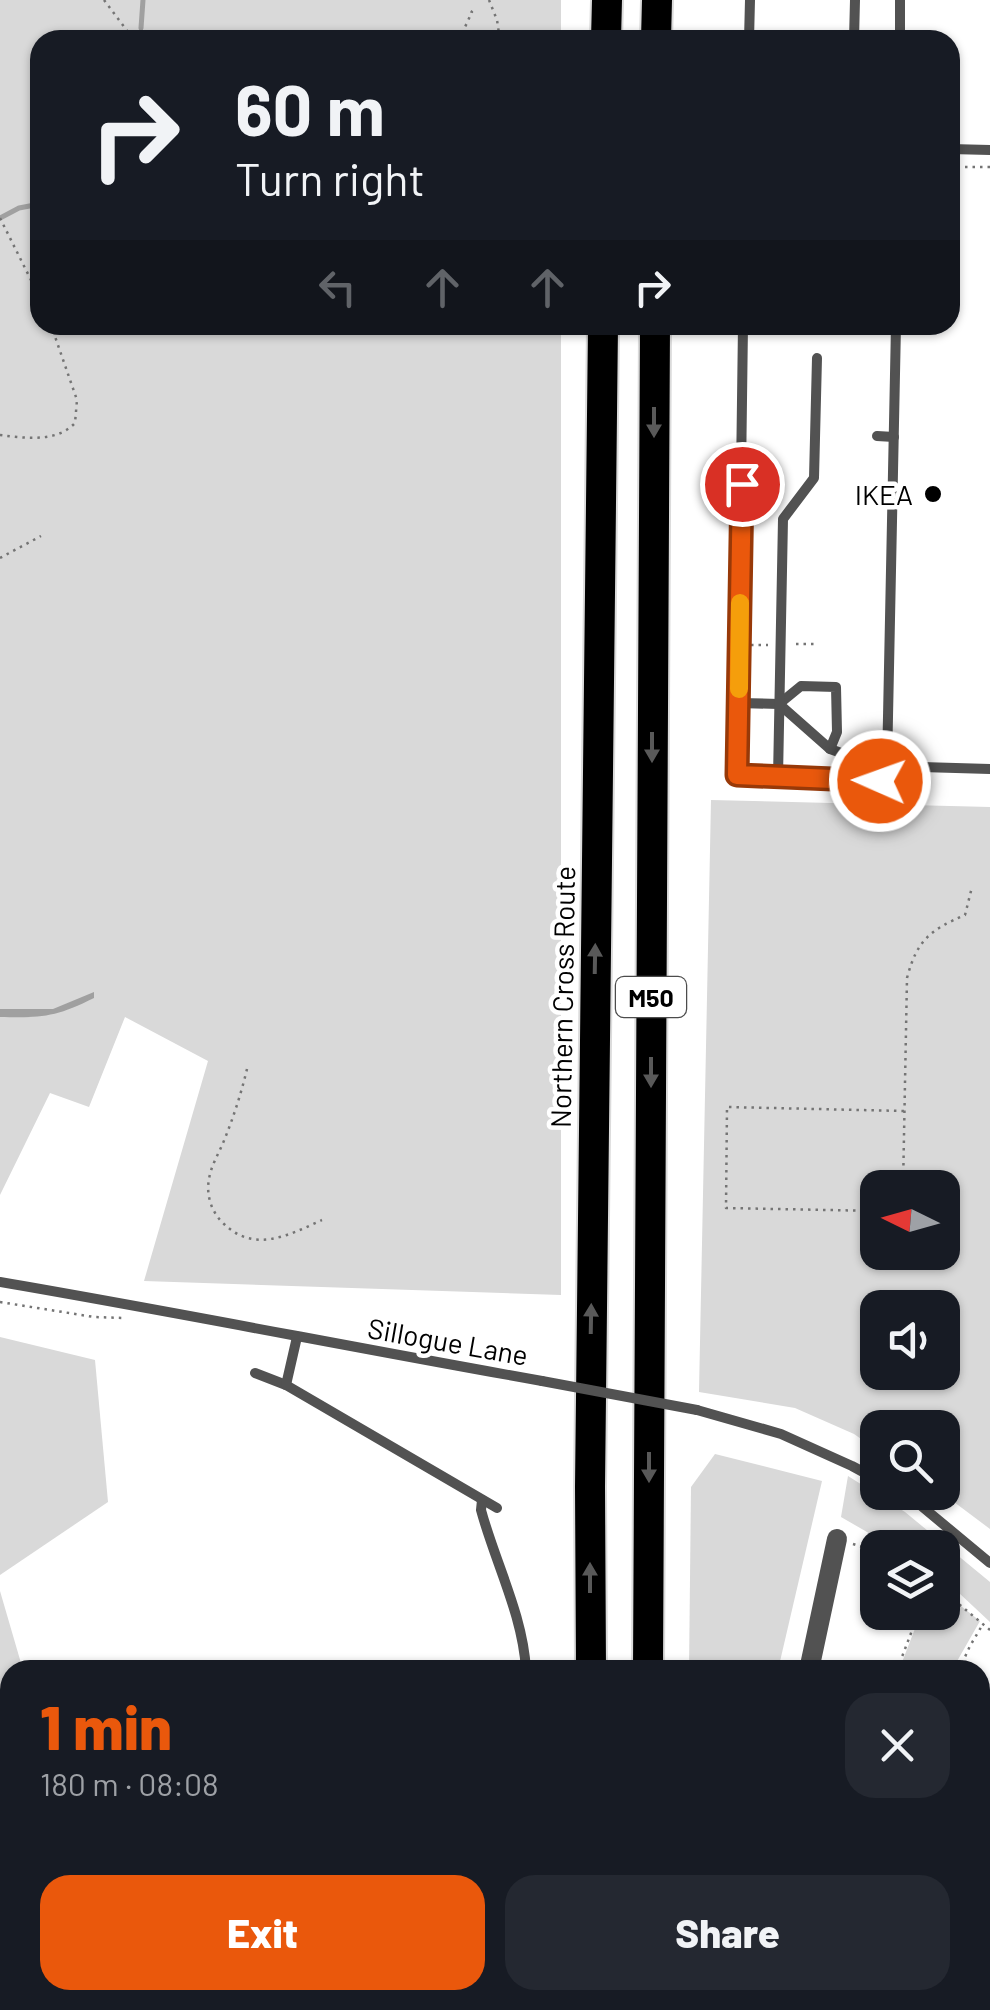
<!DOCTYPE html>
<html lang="en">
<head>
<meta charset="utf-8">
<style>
	:root { --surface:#171b24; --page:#242831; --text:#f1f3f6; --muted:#9ea1a6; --accent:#ea580c }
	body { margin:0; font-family:Barlow,sans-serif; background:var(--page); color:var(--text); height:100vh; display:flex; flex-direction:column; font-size:38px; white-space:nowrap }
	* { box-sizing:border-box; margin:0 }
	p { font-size:32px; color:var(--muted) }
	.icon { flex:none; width:55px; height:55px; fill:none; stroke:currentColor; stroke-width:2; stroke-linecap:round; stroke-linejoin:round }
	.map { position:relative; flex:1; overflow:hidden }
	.drawer { position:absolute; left:0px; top:1660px; width:990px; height:350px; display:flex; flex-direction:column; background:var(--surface); border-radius:30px 30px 0 0; box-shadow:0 2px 8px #0004 }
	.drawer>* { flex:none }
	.banner { position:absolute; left:30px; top:30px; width:930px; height:305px; border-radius:30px; box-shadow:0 2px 8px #0004; background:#171b24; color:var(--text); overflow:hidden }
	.needle { width:65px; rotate:275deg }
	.buttons { position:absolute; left:860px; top:1170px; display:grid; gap:20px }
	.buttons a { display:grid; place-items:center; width:100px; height:100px; border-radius:20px; background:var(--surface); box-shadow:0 2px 8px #0004; font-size:50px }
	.pin { position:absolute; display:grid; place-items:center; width:85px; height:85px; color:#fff; margin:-42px; border:5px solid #fff; border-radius:50%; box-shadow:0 2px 10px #0007 }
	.me { position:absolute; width:110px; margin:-55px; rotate:272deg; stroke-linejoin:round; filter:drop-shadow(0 0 8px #0008) }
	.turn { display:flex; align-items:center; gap:35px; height:210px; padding:0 40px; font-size:45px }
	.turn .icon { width:130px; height:130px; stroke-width:2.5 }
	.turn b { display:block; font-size:70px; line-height:85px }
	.lanes { display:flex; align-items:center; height:95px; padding:0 40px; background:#0003; justify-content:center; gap:50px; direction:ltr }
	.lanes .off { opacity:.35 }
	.round { display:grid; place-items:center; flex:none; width:105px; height:105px; border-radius:30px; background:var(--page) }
	.summary { display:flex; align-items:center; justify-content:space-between; height:170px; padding:0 40px }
	h1 { font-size:60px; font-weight:800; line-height:75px; color:var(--accent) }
	.action { display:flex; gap:20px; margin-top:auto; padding:20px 40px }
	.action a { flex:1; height:115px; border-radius:30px; background:var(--accent); color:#fff; font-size:40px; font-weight:800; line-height:115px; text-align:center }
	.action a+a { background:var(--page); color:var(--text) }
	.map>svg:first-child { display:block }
</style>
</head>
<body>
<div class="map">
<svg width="990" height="2010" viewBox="0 0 990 2010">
	<rect width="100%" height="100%" fill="#fff"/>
	<g fill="#d9d9d9" fill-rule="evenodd">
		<polygon points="0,0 561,0 561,40 40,40 40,325 561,325 561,1295 144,1281 208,1061 125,1017 89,1107 50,1093 0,1195"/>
		<path d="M711,800L990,807V1529L942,1493V1428H878L877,1450L854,1434L795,1408L699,1392ZM878,1188H942V1252H878ZM878,1308H942V1372H878Z"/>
		<polygon points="0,1337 95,1360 108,1502 0,1575"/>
		<polygon points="715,1454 822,1481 778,1670 689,1670 691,1487"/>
		<polygon points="848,1476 905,1512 990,1582 990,1622 943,1578 942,1548 893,1547 841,1517"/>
		<polygon points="0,1591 23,1670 10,1670 10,2000 54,2000 51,2010 0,2010"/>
		<polygon points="943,1592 980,1621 952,1670 899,1670 921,1613 942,1612"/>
		<polygon points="695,2000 936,2000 934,2010 695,2010"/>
	</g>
	<path fill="#a0a0a0" d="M94,992V998C56,1017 42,1018 0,1017V1009H53Z"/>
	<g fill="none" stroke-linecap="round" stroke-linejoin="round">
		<g stroke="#a0a0a0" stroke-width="5">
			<polyline points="141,28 143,0"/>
			<polyline points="0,218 19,208 40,204"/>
		</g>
		<defs>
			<g id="motorway">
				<polyline points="606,40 607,0"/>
				<polyline points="656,40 657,0"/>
				<polyline points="591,1670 590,1487 603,325"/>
				<polyline points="648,1670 655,325"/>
				<polyline points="593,2010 593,2000"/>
				<polyline points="646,2010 646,2000"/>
			</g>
		</defs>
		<use href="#motorway" stroke="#dbdbdb" stroke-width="34"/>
		<g stroke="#747474" stroke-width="2.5" stroke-dasharray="2.5 5" stroke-linecap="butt">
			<polyline points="104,0 134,40"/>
			<polyline points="489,0 497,20 500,40"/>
			<polyline points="459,40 472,12 467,9"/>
			<polyline points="950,167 990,167"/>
			<polyline points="0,218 40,298"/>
			<path d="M0,435C25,438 56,443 75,423L77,400L51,325"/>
			<polyline points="0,558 41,536"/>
			<polyline points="796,644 818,644"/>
			<polyline points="751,645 768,645"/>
			<path d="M247,1069C241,1094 233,1119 223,1143C218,1155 211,1166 209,1179C206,1194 211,1211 222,1222C253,1254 287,1236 322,1220"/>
			<path d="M903,1188L907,978C917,940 930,930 965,915L972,887"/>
			<polyline points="878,1211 726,1208 727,1107 905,1111"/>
			<polyline points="0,1302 94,1317 124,1318"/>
			<polyline points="853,1544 878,1552"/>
			<polyline points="942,1590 990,1630"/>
			<polyline points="897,1670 919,1612"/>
			<polyline points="959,1670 970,1646 983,1624"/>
			<polyline points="754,2000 758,2010"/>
			<polyline points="824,2000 826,2010"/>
			<polyline points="863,2000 868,2006 884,2010"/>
			<polyline points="897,2010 917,2000"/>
		</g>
		<g stroke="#525252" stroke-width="10">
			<polyline points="749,40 750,0"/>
			<polyline points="854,40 855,0"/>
			<polyline points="900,40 900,0"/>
			<polyline points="950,149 990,150"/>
			<polyline points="743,325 737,775 880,781 887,766 990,769"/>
			<polyline points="877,436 894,437"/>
			<polyline points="739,703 779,704 830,749 872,764 887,766 896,325"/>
			<polyline points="779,704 801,686 836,687 837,732 830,749"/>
			<polyline points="778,777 783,519 814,478 817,358"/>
			<path d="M0,1282C181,1313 361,1349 542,1381"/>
			<polyline points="255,1373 286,1385 497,1508"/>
			<polyline points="286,1385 297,1337"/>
			<polyline points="697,1410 781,1434 852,1466 878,1480"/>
			<polyline points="899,1492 919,1504 990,1563"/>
			<path d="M482,1500L481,1510C495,1562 523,1615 526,1670"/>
			<polyline points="525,2010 525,2000"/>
		</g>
		<g stroke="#525252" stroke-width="20">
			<polyline points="809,1670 837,1539"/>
			<polyline points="980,1780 990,1782"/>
			<polyline points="980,1876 990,1844"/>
			<polyline points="980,1941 990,1943"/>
			<polyline points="951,2010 953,2000"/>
		</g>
		<use href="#motorway" stroke="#000" stroke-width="30"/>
		<polyline stroke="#525252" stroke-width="10" points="542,1381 697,1410"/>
	</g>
	<defs><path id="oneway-solid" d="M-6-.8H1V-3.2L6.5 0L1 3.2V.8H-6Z" transform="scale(2.5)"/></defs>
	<g fill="#595959">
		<use href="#oneway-solid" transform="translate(654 422) rotate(90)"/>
		<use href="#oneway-solid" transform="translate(652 747) rotate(90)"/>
		<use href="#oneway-solid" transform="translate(595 959) rotate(-89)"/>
		<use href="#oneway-solid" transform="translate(651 1072) rotate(90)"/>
		<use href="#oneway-solid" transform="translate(591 1319) rotate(-89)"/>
		<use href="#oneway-solid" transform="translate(649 1467) rotate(90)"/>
		<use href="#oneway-solid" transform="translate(590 1578) rotate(-90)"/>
	</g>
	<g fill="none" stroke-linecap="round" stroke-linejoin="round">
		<defs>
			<polyline id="route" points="742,484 737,775 880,781"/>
		</defs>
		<use href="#route" stroke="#983908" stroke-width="25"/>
		<use href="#route" stroke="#ea580c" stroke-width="18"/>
		<polyline stroke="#f59e0b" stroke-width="18" points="739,689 740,603"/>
	</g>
	<circle fill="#000" stroke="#fff" stroke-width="4" cx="933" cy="494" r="10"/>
	<g text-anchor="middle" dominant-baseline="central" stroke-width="9" stroke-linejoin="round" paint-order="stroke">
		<rect fill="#fff" stroke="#4c4c4c" stroke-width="2.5" x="616" y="977" width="70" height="40" rx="8"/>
		<g font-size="25" font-weight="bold" fill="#000">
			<text x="651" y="997">M50</text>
		</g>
		<g font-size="28" fill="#000" stroke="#fff" text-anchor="end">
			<text x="913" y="494">IKEA</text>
		</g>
		<g font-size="28" fill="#000" stroke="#fff">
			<text transform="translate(562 997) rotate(-89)">Northern Cross Route</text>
			<text transform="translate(448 1341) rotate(10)">Sillogue Lane</text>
		</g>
	</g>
</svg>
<div class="buttons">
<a><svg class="needle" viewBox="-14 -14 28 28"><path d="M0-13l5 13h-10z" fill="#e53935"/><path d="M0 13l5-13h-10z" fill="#9ea1a6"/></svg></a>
<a><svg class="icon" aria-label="sound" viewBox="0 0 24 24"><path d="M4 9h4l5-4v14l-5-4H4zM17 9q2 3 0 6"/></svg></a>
<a><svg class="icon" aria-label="search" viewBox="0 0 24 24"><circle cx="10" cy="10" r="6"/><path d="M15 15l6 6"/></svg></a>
<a><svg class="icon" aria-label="layers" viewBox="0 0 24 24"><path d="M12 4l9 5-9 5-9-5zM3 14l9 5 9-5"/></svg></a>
</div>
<div class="pin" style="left:742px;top:484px;background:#d93025"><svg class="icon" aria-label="arrive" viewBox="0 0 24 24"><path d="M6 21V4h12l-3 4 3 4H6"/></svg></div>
<svg class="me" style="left:880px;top:781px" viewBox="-20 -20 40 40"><circle r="17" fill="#ea580c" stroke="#fff" stroke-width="3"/><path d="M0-11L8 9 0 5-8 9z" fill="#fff"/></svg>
<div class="banner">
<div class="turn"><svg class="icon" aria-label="right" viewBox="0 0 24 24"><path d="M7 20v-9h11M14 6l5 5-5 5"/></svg><div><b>60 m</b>Turn right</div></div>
<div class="lanes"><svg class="icon off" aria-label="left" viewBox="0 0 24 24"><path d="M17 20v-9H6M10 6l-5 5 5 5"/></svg><svg class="icon off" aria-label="ahead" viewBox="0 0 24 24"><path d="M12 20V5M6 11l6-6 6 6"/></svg><svg class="icon off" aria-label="ahead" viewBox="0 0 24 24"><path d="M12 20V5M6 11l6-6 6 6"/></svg><svg class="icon" aria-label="right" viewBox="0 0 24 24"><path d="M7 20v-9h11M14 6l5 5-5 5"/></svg></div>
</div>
<section class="drawer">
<div class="summary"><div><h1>1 min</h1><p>180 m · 08:08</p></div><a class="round"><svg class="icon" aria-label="close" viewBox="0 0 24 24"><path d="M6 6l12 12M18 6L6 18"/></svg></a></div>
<div class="action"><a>Exit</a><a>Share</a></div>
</section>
</div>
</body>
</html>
